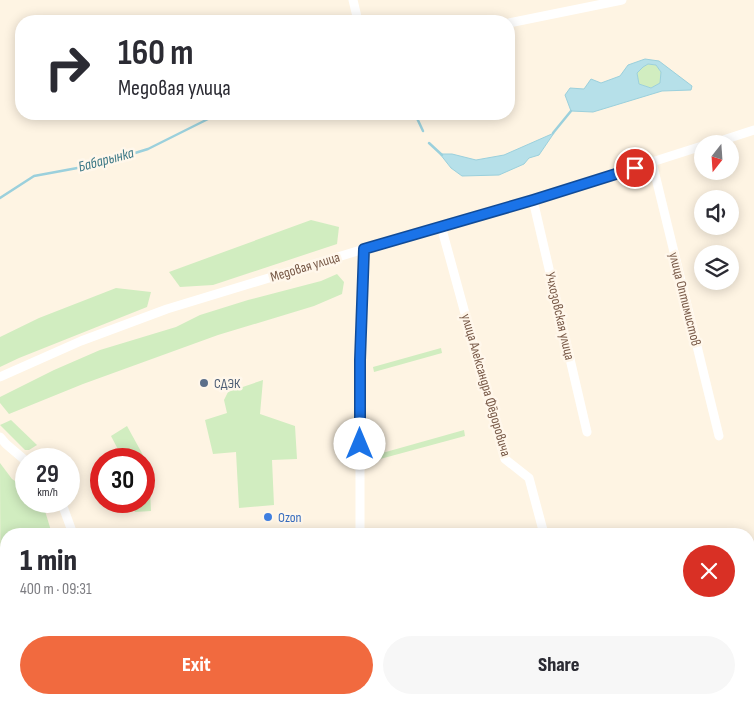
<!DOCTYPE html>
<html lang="en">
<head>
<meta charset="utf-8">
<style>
	:root { --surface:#fff; --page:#f7f7f7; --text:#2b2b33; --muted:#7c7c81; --accent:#f16a3f }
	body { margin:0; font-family:"Sofia Sans Condensed",sans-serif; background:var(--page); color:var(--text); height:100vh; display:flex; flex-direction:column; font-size:19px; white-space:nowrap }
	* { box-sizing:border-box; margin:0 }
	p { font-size:16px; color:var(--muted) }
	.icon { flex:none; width:28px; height:28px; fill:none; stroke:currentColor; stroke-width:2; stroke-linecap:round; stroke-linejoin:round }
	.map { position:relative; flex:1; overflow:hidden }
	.details { position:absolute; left:0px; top:528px; width:755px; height:176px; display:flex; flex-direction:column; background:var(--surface); border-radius:20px 20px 0 0; box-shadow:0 2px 12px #0003 }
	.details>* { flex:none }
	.hud { position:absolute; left:15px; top:15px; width:500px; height:105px; border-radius:20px; box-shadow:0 2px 12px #0003; background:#fff; color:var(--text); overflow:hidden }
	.needle { width:32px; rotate:197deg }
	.fabs { position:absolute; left:694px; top:135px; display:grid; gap:10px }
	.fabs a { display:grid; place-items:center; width:45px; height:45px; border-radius:50%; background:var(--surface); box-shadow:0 2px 12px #0003; font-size:25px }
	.speed { position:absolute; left:15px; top:448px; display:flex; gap:10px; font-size:25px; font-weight:700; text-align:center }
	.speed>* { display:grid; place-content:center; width:65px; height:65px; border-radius:50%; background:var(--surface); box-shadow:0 2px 12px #0003; line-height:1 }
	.speed small { font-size:12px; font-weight:400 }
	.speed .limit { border:8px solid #d22; background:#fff; color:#111 }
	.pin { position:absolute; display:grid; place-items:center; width:42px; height:42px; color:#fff; margin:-21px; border:2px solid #fff; border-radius:50%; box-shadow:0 1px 5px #0007 }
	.me { position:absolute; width:55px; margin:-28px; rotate:0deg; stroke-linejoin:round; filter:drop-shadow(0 0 4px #0008) }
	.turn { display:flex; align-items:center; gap:18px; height:105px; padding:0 20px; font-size:22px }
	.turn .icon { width:65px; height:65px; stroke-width:2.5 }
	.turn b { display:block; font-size:35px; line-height:42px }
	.round { display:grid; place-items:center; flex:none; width:52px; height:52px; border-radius:26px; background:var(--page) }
	.overview { display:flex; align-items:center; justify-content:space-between; height:85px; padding:0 20px }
	h1 { font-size:30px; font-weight:800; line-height:38px }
	.button { display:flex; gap:10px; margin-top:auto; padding:10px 20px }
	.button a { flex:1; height:58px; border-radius:30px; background:var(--accent); color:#fff; font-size:20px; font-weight:800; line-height:58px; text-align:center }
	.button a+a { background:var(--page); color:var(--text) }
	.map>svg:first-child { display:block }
</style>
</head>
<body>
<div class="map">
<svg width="754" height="703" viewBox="0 0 754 703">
	<rect width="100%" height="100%" fill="#fef4e3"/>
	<g fill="#d1edc0">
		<polygon points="648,64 656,65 661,72 660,83 651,88 639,84 637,73 643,67"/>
		<polygon points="311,220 339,227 337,244 213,285 180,287 169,272"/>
		<polygon points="337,274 344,282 342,294 314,306 218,335 83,384 9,414 0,403 0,397 54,370 100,350 176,327 200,315 248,300 321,281"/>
		<polygon points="116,288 151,292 147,307 19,358 0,367 0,337 39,318"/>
		<polygon points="441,348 442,353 374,372 373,367"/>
		<polygon points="263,380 260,414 295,426 297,459 272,460 274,505 239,508 236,452 213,454 205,420 227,413 224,400 228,392"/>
		<polygon points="11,420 37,445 29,450 25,450 0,425"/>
		<polygon points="127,426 149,466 151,511 135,512 129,501 144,501 144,459 123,459 111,436"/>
		<polygon points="464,430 465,436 369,462 368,457"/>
		<polygon points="0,463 12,479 26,488 26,501 42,501 52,534 6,534 6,659 1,666 1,703"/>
		<polygon points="749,603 754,606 754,703 726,703 724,698 749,698"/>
		<polygon points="94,698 157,698 155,703 92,703"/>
	</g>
	<g fill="#b6e0e9" stroke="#9bd0dc" fill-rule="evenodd">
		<path d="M645,59L659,61L692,86L691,90L662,91L593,112L571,111L565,95L570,88L584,89L591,79L601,83L620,76L628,65ZM648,64L656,65L661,72L660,83L651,88L639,84L637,73L643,67Z"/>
		<polygon points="554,133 539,155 529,158 524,164 499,175 462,176 451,168 440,154 452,154 476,160 504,155"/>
	</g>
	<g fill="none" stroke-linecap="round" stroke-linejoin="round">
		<g stroke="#9bd0dc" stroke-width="2.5">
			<polyline points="415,114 423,131"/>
			<polyline points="553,133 571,111"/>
			<polyline points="429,143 442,155"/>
			<polyline points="0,198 34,176 99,164 148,149 212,117"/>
		</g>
		<g stroke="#fff" stroke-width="9">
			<polyline points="353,0 358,21"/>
			<polyline points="509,23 622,0"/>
			<polyline points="711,144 754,130"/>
			<polyline points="652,162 719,436"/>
			<polyline points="533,200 587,432"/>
			<polyline points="441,226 505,459 529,478 544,534"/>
			<polyline points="0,377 81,341 167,309 364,249 533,200 702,146"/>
			<polyline points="0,437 6,444 26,461"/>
			<polyline points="61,501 73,534"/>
			<polyline points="360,534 360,360 364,249"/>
			<polyline points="371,698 372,703"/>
			<polyline points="39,703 41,698"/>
		</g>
	</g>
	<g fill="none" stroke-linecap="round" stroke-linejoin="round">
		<defs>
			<polyline id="route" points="360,444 360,360 364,249 533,200 635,168"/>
		</defs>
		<use href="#route" stroke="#114b97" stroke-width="12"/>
		<use href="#route" stroke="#1a73e8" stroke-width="9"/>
	</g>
	<circle fill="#5c6f8a" stroke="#fff7eb" stroke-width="2" cx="204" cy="383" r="5"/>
	<circle fill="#3f7fe0" stroke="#fff7eb" stroke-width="2" cx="268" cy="517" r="5"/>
	<g text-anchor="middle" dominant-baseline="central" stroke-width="5" stroke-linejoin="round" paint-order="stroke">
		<g font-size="14" fill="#785947" stroke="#fff7eb">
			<text transform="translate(305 267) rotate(-17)">Медовая улица</text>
			<text transform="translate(685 299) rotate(76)">улица Оптимистов</text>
			<text transform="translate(560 316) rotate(77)">Учхозовская улица</text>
			<text transform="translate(486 385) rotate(74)">улица Александра Фёдоровича</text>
		</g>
		<g font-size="14" fill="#4e5e75" stroke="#fff7eb" text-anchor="start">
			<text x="214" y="383">СДЭК</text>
		</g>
		<g font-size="14" fill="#366cbe" stroke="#fff7eb" text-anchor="start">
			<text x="278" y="517">Ozon</text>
		</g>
		<g font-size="15" font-style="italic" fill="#3c7886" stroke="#fff7eb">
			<text transform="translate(106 160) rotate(-15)">Бабарынка</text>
		</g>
	</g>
</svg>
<div class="fabs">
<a><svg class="needle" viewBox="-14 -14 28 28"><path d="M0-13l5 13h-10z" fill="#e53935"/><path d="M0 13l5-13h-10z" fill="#7c7c81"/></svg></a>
<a><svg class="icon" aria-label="sound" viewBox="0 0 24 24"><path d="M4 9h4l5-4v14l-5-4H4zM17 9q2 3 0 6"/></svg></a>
<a><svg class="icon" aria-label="layers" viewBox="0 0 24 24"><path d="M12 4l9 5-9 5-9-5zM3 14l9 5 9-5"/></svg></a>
</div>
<div class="speed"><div>29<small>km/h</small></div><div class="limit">30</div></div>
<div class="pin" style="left:635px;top:168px;background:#d93025"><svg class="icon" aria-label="arrive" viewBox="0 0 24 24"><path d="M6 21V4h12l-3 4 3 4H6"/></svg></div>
<svg class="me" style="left:360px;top:444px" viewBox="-20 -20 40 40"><circle r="19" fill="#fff"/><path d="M0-13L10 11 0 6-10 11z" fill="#1a73e8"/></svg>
<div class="hud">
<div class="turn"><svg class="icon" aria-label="right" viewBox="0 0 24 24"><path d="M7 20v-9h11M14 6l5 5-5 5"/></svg><div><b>160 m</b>Медовая улица</div></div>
</div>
<section class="details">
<div class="overview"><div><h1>1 min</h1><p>400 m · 09:31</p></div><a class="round" style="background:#d93025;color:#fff"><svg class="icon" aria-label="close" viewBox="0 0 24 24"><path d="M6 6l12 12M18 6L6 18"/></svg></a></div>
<div class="button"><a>Exit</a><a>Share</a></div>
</section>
</div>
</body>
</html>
